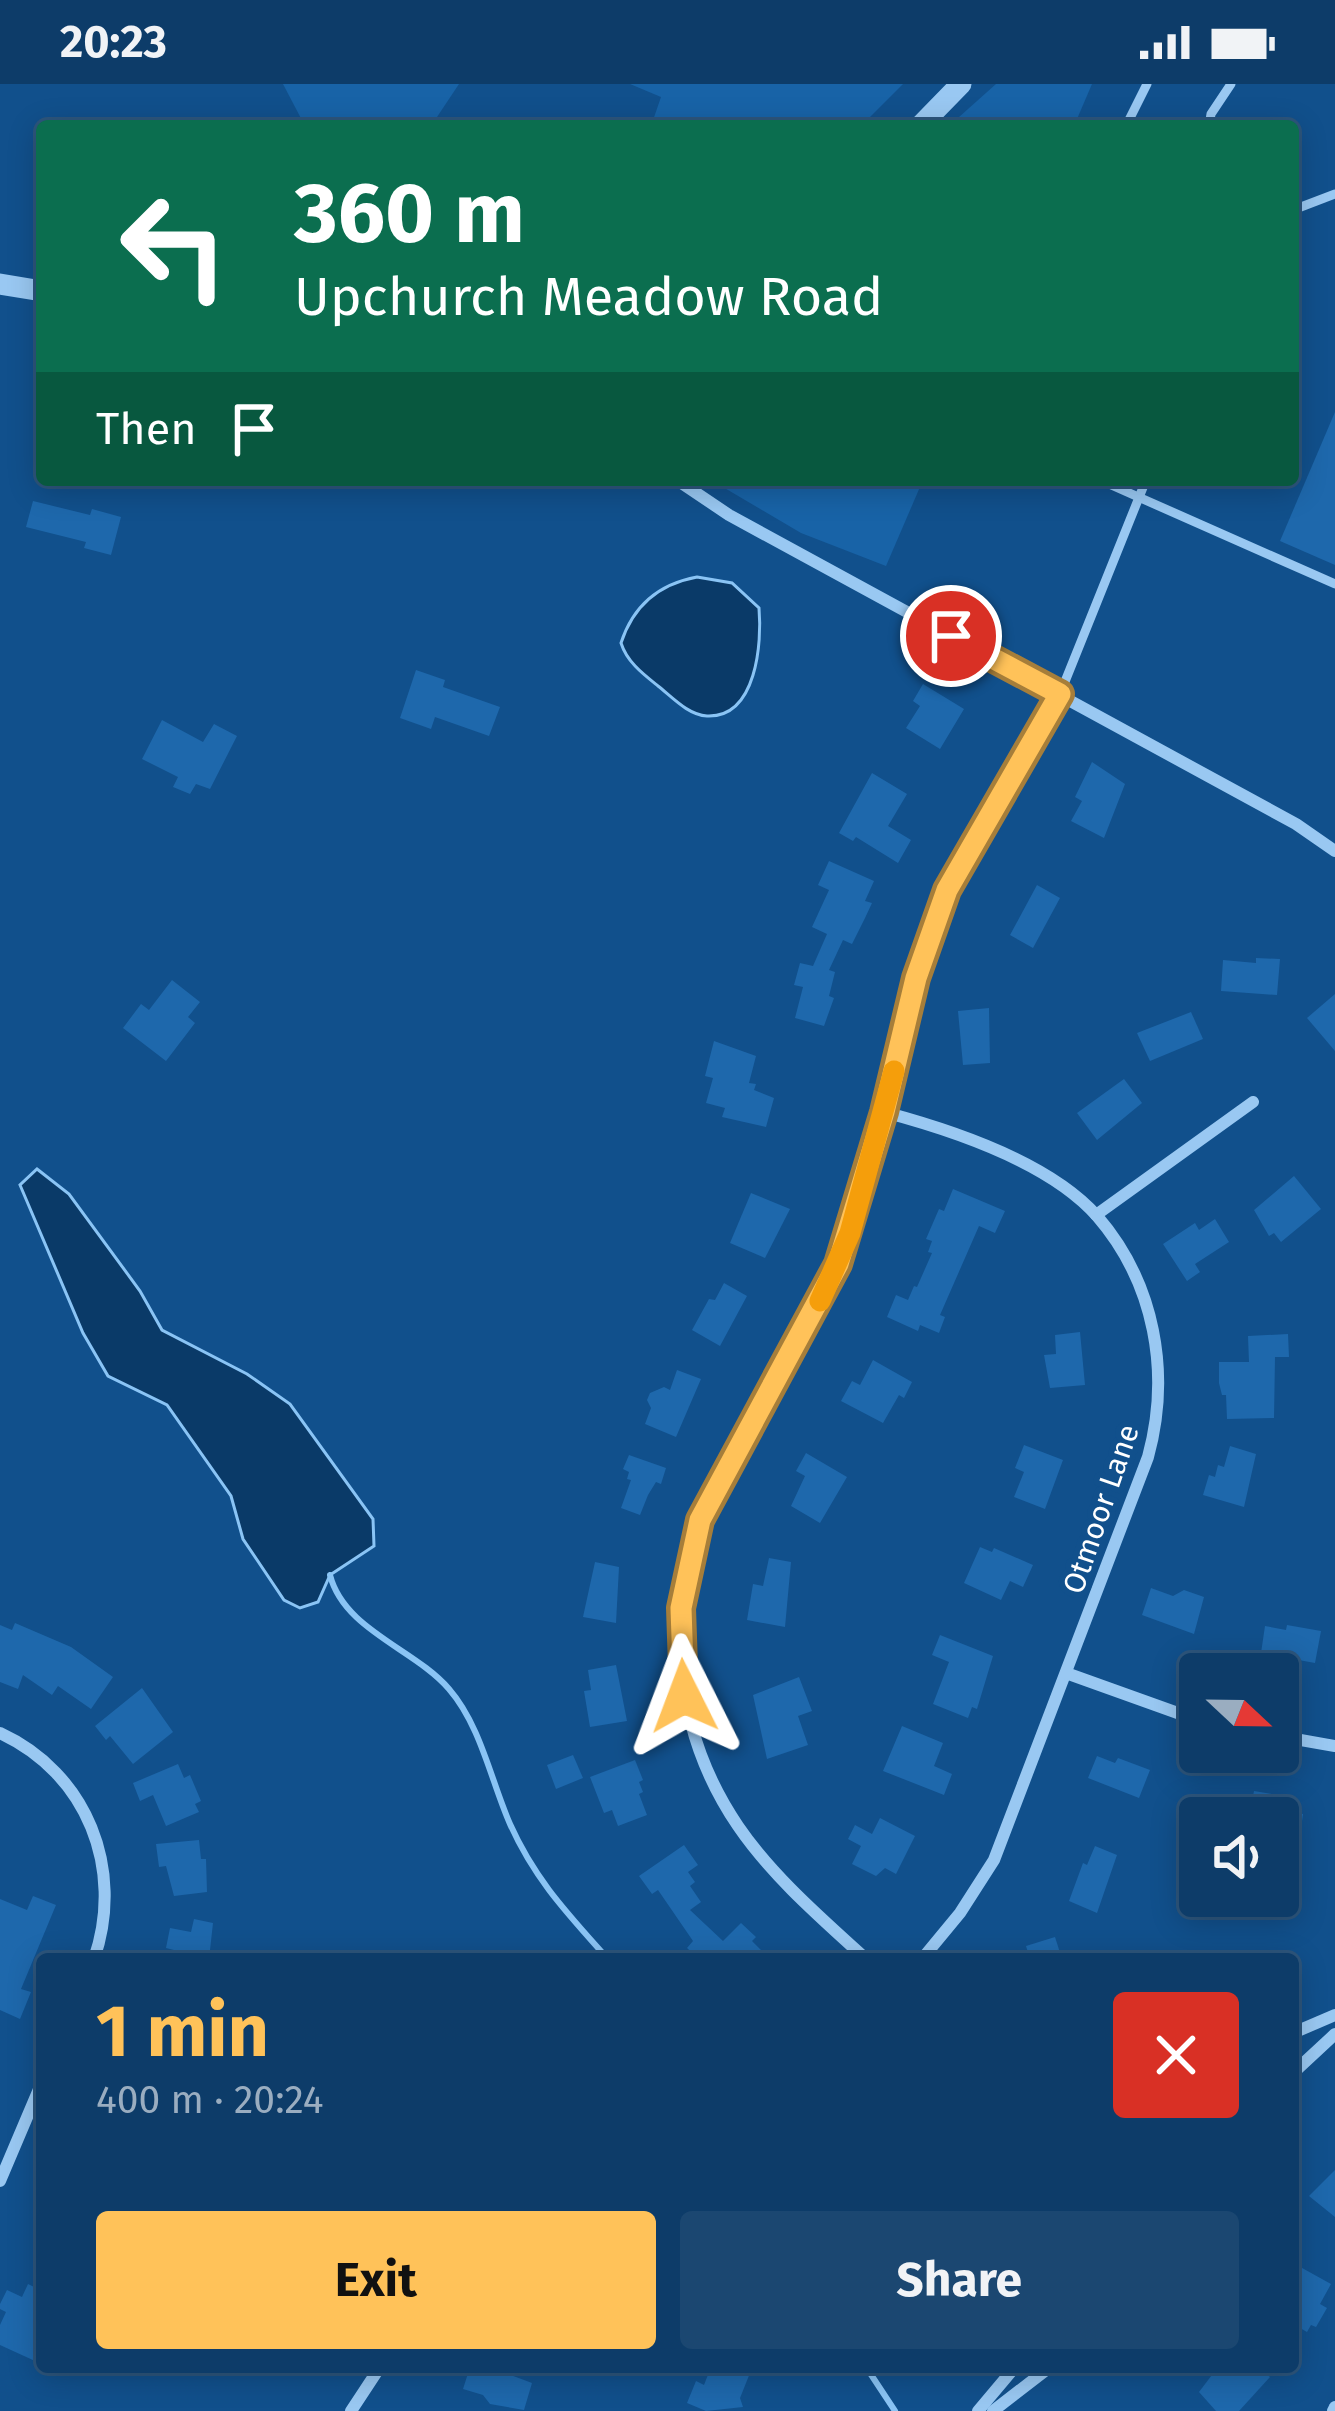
<!DOCTYPE html>
<html lang="en">
<head>
<meta charset="utf-8">
<style>
	:root { --surface:#0d3c69; --page:#1b4771; --text:#f1f3f6; --muted:#9aadc0; --line:#2d567d; --accent:#ffc259 }
	body { margin:0; font-family:"Fira Sans",sans-serif; background:var(--page); color:var(--text); height:100vh; display:flex; flex-direction:column; font-size:45px; white-space:nowrap }
	* { box-sizing:border-box; margin:0 }
	p { font-size:39px; color:var(--muted) }
	.icon { flex:none; width:66px; height:66px; fill:none; stroke:currentColor; stroke-width:2; stroke-linecap:round; stroke-linejoin:round }
	.map { position:relative; flex:1; overflow:hidden }
	.drawer { position:absolute; left:36px; top:1869px; width:1263px; height:420px; display:flex; flex-direction:column; background:var(--surface); border-radius:12px; box-shadow:0 6px 30px #0003,0 0 0 3px var(--line) }
	.drawer>* { flex:none }
	.guide { position:absolute; left:36px; top:36px; width:1263px; height:366px; border-radius:12px; box-shadow:0 6px 30px #0003,0 0 0 3px var(--line); background:#0b6e4f; color:#fff; overflow:hidden }
	.needle { width:78px; rotate:112deg }
	.fabs { position:absolute; left:1179px; top:1569px; display:grid; gap:24px }
	.fabs a { display:grid; place-items:center; width:120px; height:120px; border-radius:12px; background:var(--surface); box-shadow:0 6px 30px #0003,0 0 0 3px var(--line); font-size:60px }
	.pin { position:absolute; display:grid; place-items:center; width:102px; height:102px; color:#fff; margin:-51px; border:6px solid #fff; border-radius:50%; box-shadow:0 3px 12px #0007 }
	.me { position:absolute; width:132px; margin:-66px; rotate:357deg; stroke-linejoin:round; filter:drop-shadow(0 0 9px #0008) }
	.turn { display:flex; align-items:center; gap:42px; height:252px; padding:0 60px; font-size:54px }
	.turn .icon { width:156px; height:156px; stroke-width:2.5 }
	.turn b { display:block; font-size:84px; line-height:102px }
	.then { display:flex; align-items:center; height:114px; padding:0 60px; background:#0003; gap:24px; font-size:45px }
	.round { display:grid; place-items:center; flex:none; width:126px; height:126px; border-radius:12px; background:var(--page) }
	.headline { display:flex; align-items:center; justify-content:space-between; height:204px; padding:0 60px }
	h1 { font-size:72px; font-weight:700; line-height:90px; color:var(--accent) }
	.cta { display:flex; gap:24px; margin-top:auto; padding:24px 60px }
	.cta a { flex:1; height:138px; border-radius:12px; background:var(--accent); color:#111; font-size:48px; font-weight:700; line-height:138px; text-align:center }
	.cta a+a { background:var(--page); color:var(--text) }
	.status { display:flex; justify-content:space-between; align-items:center; height:84px; padding:0 60px; background:var(--surface); direction:ltr }
	.status svg { height:33px; fill:currentColor }
	.map>svg:first-child { display:block }
</style>
</head>
<body>
<div class="status"><b>20:23</b><svg viewBox="0 0 49 12"><path d="M0 12V9h3v3zM5 12V6h3v6zM10 12V3h3v9zM15 12V0h3v12zM26 1h20v11H26zM47 4h2v5h-2z"/></svg></div>
<div class="map">
<svg width="1335" height="2327" viewBox="0 0 1335 2327">
	<rect width="100%" height="100%" fill="#11508c"/>
	<g fill="#1863a7">
		<polygon points="283,0 459,0 431,42 305,42"/>
		<polygon points="630,0 903,0 861,42 651,42 661,13"/>
		<polygon points="996,0 1092,0 1074,42 949,42"/>
		<polygon points="711,396 923,396 886,482 801,449"/>
	</g>
	<g fill="#0a3a68" stroke="#8ac4f5" stroke-width="3">
		<path d="M697,493L732,499L759,524C762,558 757,634 707,632C688,631 672,613 658,602C643,590 627,578 621,559C633,522 659,500 697,493Z"/>
		<polygon points="37,1085 69,1110 140,1207 162,1246 247,1290 290,1320 373,1435 374,1462 330,1491 318,1518 300,1524 284,1516 243,1455 231,1412 167,1321 108,1292 83,1249 20,1101"/>
	</g>
	<g fill="none" stroke-linecap="round" stroke-linejoin="round">
		<g stroke="#8ac4f5" stroke-width="6">
			<path d="M330,1491C344,1546 415,1565 449,1605C481,1642 491,1697 510,1740C535,1796 568,1830 608,1875"/>
			<polyline points="866,2283 895,2327"/>
		</g>
	</g>
	<g fill="#1e68ac">
		<polygon points="1335,328 1335,481 1280,457"/>
		<polygon points="33,417 90,431 92,425 121,433 111,471 84,464 86,458 26,443"/>
		<polygon points="416,586 445,596 443,603 500,623 489,652 435,633 431,645 400,634"/>
		<polygon points="923,600 964,625 940,665 906,644 920,622 913,617"/>
		<polygon points="162,636 203,658 214,640 237,652 210,705 196,700 190,710 173,703 178,693 142,675"/>
		<polygon points="1092,678 1125,700 1104,754 1071,737 1082,717 1075,713"/>
		<polygon points="872,689 907,710 888,742 911,756 898,779 856,753 853,757 839,749"/>
		<polygon points="829,777 874,797 865,817 872,819 865,834 852,860 843,856 829,886 835,888 829,912 834,914 824,942 795,934 803,903 794,901 800,879 813,882 827,850 812,843 829,806 818,801"/>
		<polygon points="1037,801 1060,814 1033,864 1010,851"/>
		<polygon points="1256,874 1280,875 1277,911 1221,907 1223,876 1256,879"/>
		<polygon points="172,896 200,918 188,933 195,939 166,977 123,944 141,920 149,926"/>
		<polygon points="1335,910 1335,967 1307,934"/>
		<polygon points="989,924 990,979 963,981 958,927"/>
		<polygon points="1191,928 1203,955 1150,977 1137,949"/>
		<polygon points="714,957 756,972 749,999 756,1000 754,1006 774,1014 766,1043 722,1033 725,1024 706,1019 713,994 705,992"/>
		<polygon points="1124,995 1142,1019 1097,1056 1077,1029"/>
		<polygon points="1294,1092 1321,1125 1281,1158 1274,1149 1269,1152 1254,1126"/>
		<polygon points="953,1105 1005,1127 995,1149 979,1142 940,1231 945,1233 939,1249 920,1241 918,1247 887,1233 896,1211 908,1216 914,1202 917,1203 932,1169 928,1168 932,1157 926,1155 939,1125 944,1127"/>
		<polygon points="751,1109 790,1125 765,1174 730,1159"/>
		<polygon points="1215,1135 1229,1158 1195,1180 1200,1188 1187,1197 1163,1160 1195,1139 1199,1146"/>
		<polygon points="724,1199 747,1212 720,1262 692,1246 709,1215 715,1216"/>
		<polygon points="1080,1248 1085,1301 1050,1304 1044,1271 1056,1270 1055,1251"/>
		<polygon points="1288,1250 1289,1273 1275,1273 1274,1334 1227,1335 1226,1311 1222,1311 1219,1299 1219,1278 1249,1278 1248,1252"/>
		<polygon points="873,1276 912,1298 904,1314 899,1311 883,1339 841,1317 852,1297 860,1301"/>
		<polygon points="677,1286 701,1295 676,1353 645,1340 651,1324 647,1316 650,1309 664,1303 670,1306"/>
		<polygon points="1024,1361 1063,1376 1045,1425 1014,1413 1024,1388 1015,1384"/>
		<polygon points="1230,1362 1256,1370 1244,1423 1203,1411 1209,1391 1215,1393 1218,1381 1224,1383"/>
		<polygon points="806,1369 847,1393 820,1439 791,1422 805,1392 796,1387"/>
		<polygon points="629,1371 666,1384 661,1400 656,1398 648,1411 640,1431 621,1424 631,1396 627,1395 629,1388 623,1385"/>
		<polygon points="980,1463 992,1468 994,1464 1033,1481 1023,1503 1010,1497 1001,1516 964,1499"/>
		<polygon points="769,1474 791,1478 785,1543 747,1536 753,1500 763,1502"/>
		<polygon points="595,1478 619,1483 616,1539 583,1533"/>
		<polygon points="1151,1504 1173,1512 1184,1506 1204,1513 1194,1550 1142,1531"/>
		<polygon points="15,1539 71,1563 113,1593 91,1625 58,1602 52,1611 23,1591 18,1605 0,1598 0,1541 12,1546"/>
		<polygon points="1287,1541 1321,1547 1315,1579 1261,1569 1265,1542 1286,1546"/>
		<polygon points="940,1551 993,1572 977,1625 972,1623 968,1634 933,1620 949,1578 932,1571"/>
		<polygon points="616,1581 627,1637 590,1643 584,1607 591,1606 588,1586"/>
		<polygon points="799,1593 812,1627 798,1632 808,1661 767,1675 753,1611"/>
		<polygon points="142,1604 173,1648 133,1680 110,1652 106,1656 95,1642"/>
		<polygon points="902,1642 943,1659 934,1682 952,1690 944,1711 883,1687"/>
		<polygon points="573,1671 583,1694 556,1705 547,1681"/>
		<polygon points="1097,1672 1115,1679 1118,1674 1150,1686 1139,1714 1088,1694"/>
		<polygon points="635,1676 643,1696 639,1698 643,1708 639,1710 647,1731 618,1742 612,1726 604,1729 590,1693"/>
		<polygon points="178,1680 184,1694 190,1691 201,1717 195,1720 199,1728 166,1742 153,1711 140,1717 133,1699"/>
		<polygon points="1254,1707 1278,1711 1274,1734 1249,1734"/>
		<polygon points="1278,1726 1303,1730 1298,1766 1278,1763"/>
		<polygon points="880,1734 915,1752 896,1790 885,1784 876,1792 852,1780 861,1762 848,1755 855,1741 872,1750"/>
		<polygon points="199,1756 201,1775 206,1775 207,1808 174,1812 166,1782 159,1783 156,1760"/>
		<polygon points="684,1761 698,1781 688,1788 695,1798 690,1802 701,1818 690,1826 723,1857 741,1839 756,1853 752,1857 770,1875 699,1875 687,1864 693,1857 658,1806 652,1810 639,1792"/>
		<polygon points="1095,1762 1117,1771 1097,1829 1069,1817 1083,1779 1087,1781"/>
		<polygon points="33,1812 56,1821 21,1905 31,1908 20,1935 0,1926 0,1815 27,1826"/>
		<polygon points="194,1835 213,1839 209,1875 172,1875 174,1866 166,1864 170,1844 191,1848"/>
		<polygon points="1055,1853 1062,1875 1030,1875 1026,1862"/>
		<polygon points="1335,2086 1335,2133 1309,2112"/>
		<polygon points="1293,2179 1331,2200 1320,2220 1327,2224 1316,2243 1311,2241 1307,2248 1293,2240"/>
		<polygon points="28,2200 42,2207 42,2261 35,2277 0,2261 0,2241 6,2228 0,2225 0,2220 7,2206 22,2213"/>
		<polygon points="470,2283 489,2283 532,2299 524,2326 490,2320 483,2311 463,2305"/>
		<polygon points="711,2283 735,2283 750,2289 740,2314 743,2323 706,2327 687,2319 696,2297 704,2301"/>
		<polygon points="1218,2283 1257,2283 1270,2293 1239,2327 1216,2327 1199,2308"/>
	</g>
	<g fill="none" stroke-linecap="round" stroke-linejoin="round">
		<g stroke="#99c8f2" stroke-width="9">
			<polyline points="1126,42 1147,0"/>
			<polyline points="1209,42 1211,30 1231,0"/>
			<polyline points="1293,126 1335,110"/>
			<polyline points="1100,396 1335,500"/>
			<polyline points="1060,610 1146,396"/>
		</g>
		<g stroke="#99c8f2" stroke-width="12">
			<polyline points="677,396 729,431 1296,740 1335,767"/>
			<path d="M884,1028C952,1046 1049,1078 1097,1132C1155,1199 1171,1289 1148,1373L994,1776L960,1829L922,1875"/>
			<polyline points="1096,1131 1253,1018"/>
			<polyline points="1066,1589 1200,1637"/>
			<path d="M0,1649C87,1689 125,1785 94,1875"/>
			<polyline points="1278,1652 1335,1662"/>
			<path d="M866,1875C822,1835 772,1792 738,1742C670,1642 663,1517 713,1408L838,1180L884,1028L916,894L947,806L1060,610"/>
			<polyline points="1293,1949 1335,1931"/>
			<polyline points="1293,1989 1335,1950"/>
			<polyline points="0,2097 42,1998"/>
			<polyline points="351,2327 380,2283"/>
			<polyline points="978,2327 1015,2283"/>
			<polyline points="993,2327 1050,2283"/>
			<polyline points="1333,2327 1335,2323"/>
		</g>
		<g stroke="#99c8f2" stroke-width="21">
			<polyline points="920,42 961,0"/>
			<polyline points="0,200 42,207"/>
		</g>
	</g>
	<g fill="none" stroke-linecap="round" stroke-linejoin="round">
		<defs>
			<polyline id="route" points="684,1612 681,1524 700,1436 838,1180 884,1028 916,894 947,806 1060,610 951,552"/>
		</defs>
		<use href="#route" stroke="#a67e3a" stroke-width="30"/>
		<use href="#route" stroke="#ffc259" stroke-width="21"/>
		<polyline stroke="#f59e0b" stroke-width="21" points="820,1217 850,1149 894,987"/>
	</g>
	<g text-anchor="middle" dominant-baseline="central" stroke-width="12" stroke-linejoin="round" paint-order="stroke">
		<g font-size="30" fill="#fff" stroke="#11508c">
			<text transform="translate(1101 1425) rotate(-71)">Otmoor Lane</text>
		</g>
	</g>
</svg>
<div class="fabs">
<a><svg class="needle" viewBox="-14 -14 28 28"><path d="M0-13l5 13h-10z" fill="#e53935"/><path d="M0 13l5-13h-10z" fill="#9aadc0"/></svg></a>
<a><svg class="icon" aria-label="sound" viewBox="0 0 24 24"><path d="M4 9h4l5-4v14l-5-4H4zM17 9q2 3 0 6"/></svg></a>
</div>
<div class="pin" style="left:951px;top:552px;background:#d93025"><svg class="icon" aria-label="arrive" viewBox="0 0 24 24"><path d="M6 21V4h12l-3 4 3 4H6"/></svg></div>
<svg class="me" style="left:684px;top:1612px" viewBox="-20 -20 40 40"><path d="M0-17L14 15 0 8-14 15z" fill="#ffc259" stroke="#fff" stroke-width="4"/></svg>
<div class="guide">
<div class="turn"><svg class="icon" aria-label="left" viewBox="0 0 24 24"><path d="M17 20v-9H6M10 6l-5 5 5 5"/></svg><div><b>360 m</b>Upchurch Meadow Road</div></div>
<div class="then">Then<svg class="icon" aria-label="arrive" viewBox="0 0 24 24"><path d="M6 21V4h12l-3 4 3 4H6"/></svg></div>
</div>
<section class="drawer">
<div class="headline"><div><h1>1 min</h1><p>400 m · 20:24</p></div><a class="round" style="background:#d93025;color:#fff"><svg class="icon" aria-label="close" viewBox="0 0 24 24"><path d="M6 6l12 12M18 6L6 18"/></svg></a></div>
<div class="cta"><a>Exit</a><a>Share</a></div>
</section>
</div>
</body>
</html>
